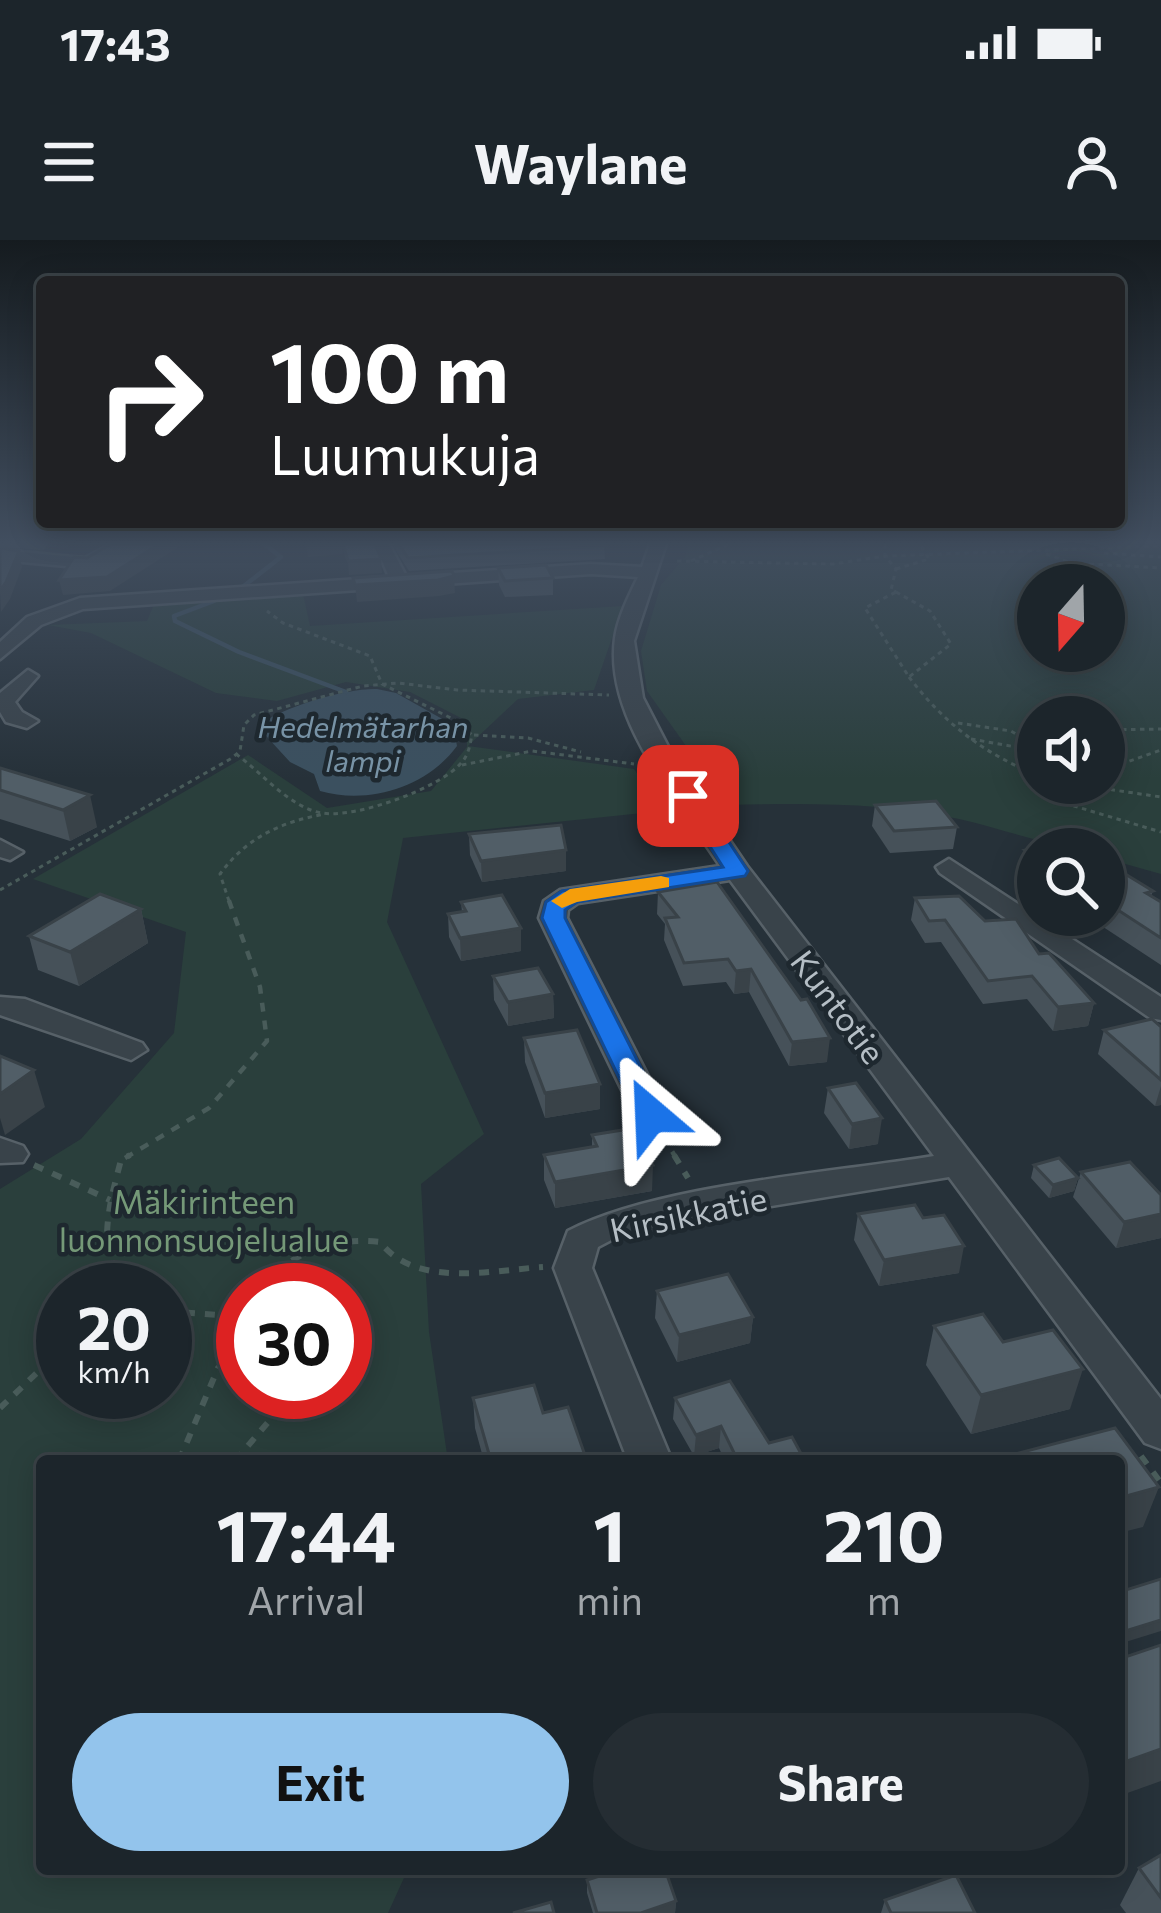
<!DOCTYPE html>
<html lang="en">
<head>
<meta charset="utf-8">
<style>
	:root { --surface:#1c252b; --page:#252d33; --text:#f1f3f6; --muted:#a0a5a9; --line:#3a4247; --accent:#93c4ec }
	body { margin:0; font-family:Commissioner,sans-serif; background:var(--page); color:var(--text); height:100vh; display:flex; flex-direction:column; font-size:45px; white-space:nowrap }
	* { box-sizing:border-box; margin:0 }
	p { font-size:39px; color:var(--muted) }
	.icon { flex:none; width:66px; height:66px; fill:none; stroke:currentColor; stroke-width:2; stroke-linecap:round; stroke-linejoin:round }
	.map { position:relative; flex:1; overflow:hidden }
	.panel { position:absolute; left:36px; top:1215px; width:1089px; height:420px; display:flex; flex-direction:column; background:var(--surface); border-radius:12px; box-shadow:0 6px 30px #0003,0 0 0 3px var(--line) }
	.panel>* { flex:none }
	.guide { position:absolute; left:36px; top:36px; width:1089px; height:252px; border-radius:12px; box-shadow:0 6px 30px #0003,0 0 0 3px var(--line); background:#202124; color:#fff; overflow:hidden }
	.needle { width:78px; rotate:200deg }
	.buttons { position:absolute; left:1017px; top:324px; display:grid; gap:24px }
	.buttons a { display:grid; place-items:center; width:108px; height:108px; border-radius:50%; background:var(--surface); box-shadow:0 6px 30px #0003,0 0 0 3px var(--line); font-size:60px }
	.speed { position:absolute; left:36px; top:1023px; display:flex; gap:24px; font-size:60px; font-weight:700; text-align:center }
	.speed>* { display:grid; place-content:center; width:156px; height:156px; border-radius:50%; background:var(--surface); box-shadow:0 6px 30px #0003,0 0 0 3px var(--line); line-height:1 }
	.speed small { font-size:30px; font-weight:400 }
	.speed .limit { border:18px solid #d22; background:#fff; color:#111 }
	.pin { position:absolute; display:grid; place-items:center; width:102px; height:102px; color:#fff; margin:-51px; border-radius:24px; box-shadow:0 6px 18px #0006 }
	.me { position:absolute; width:132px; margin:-66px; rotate:334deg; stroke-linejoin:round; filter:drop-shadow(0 0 9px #0008) }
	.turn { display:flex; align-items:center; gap:42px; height:252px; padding:0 36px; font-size:54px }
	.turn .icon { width:156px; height:156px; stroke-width:2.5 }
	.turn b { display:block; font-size:84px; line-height:102px }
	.eta { display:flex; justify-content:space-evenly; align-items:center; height:204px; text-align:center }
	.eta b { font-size:72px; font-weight:700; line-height:84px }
	.action { display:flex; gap:24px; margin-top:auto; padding:24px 36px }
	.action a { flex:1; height:138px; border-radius:72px; background:var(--accent); color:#111; font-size:48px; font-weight:700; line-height:138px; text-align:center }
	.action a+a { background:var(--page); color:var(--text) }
	.status { display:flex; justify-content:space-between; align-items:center; height:84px; padding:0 60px; background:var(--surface); direction:ltr }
	.status svg { height:33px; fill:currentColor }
	header { display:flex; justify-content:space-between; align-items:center; height:156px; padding:0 36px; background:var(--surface); font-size:54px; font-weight:700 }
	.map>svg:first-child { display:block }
</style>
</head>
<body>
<div class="status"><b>17:43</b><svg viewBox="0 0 49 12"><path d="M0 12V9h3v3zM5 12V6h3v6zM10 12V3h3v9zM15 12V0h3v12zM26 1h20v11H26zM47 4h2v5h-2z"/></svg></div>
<header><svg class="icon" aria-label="menu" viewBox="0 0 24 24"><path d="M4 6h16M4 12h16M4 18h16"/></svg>Waylane<svg class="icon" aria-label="person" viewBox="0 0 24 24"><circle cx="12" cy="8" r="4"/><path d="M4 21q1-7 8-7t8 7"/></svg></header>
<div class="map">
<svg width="1161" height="1673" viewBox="0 0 1161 1673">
	<rect width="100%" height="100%" fill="#263139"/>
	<g fill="#2a3f3c" fill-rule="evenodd">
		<path d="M688,304H1161V634L1104,618V609C1053,609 1008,590 959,579C882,562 807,563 728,565L647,451L641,411L661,345L685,317ZM1038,345H1104V411H1038ZM1038,477H1104V543H1038Z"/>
		<path d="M303,354L310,386L623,366L594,450L518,459L468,506L634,529L662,571L403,598L387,682L484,894L421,944L429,1092L448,1221H42V1629H408L388,1673H0V949L81,899L174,793L186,692L33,639L248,515L327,568L431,551L467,507V481L410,452L346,442L277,461L216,453L91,393L48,385L147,381L155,362ZM63,1050H165V1152H63ZM243,1050H345V1152H243Z"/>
	</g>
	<path fill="#3b505f" d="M377,449L396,453L453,485L457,506C427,547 369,565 320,551L314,534L290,522L257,486C282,467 347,448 377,449Z"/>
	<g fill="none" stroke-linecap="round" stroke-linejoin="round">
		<g stroke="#3b505f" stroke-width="4.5">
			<polyline points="240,349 281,317 264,304"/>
			<polyline points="214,361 174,376 175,381 239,412 346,452"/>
		</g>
		<defs>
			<g id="minor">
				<polygon points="112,304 134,304 88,328 0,320 0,310 85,318"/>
				<path d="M375,304H389L406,336L591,324L642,327L650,304H666L634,401L643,458L675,520L747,626L1161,1159V1209L1145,1203L949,937L704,977L617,997L598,1007L592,1028L672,1221H628L554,1028L568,991C657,945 830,933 934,916L730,640L578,663L568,670L567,678L668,875L663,883H639L634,875L539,678L544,661L560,650L720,626C679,562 604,480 615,398C618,377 629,356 638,337L591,334L83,369L41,385L0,419V402L27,377L80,358L389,337Z"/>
				<polygon points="28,430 38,436 15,462 22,472 38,481 27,488 6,482 0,472 0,453"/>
				<polygon points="0,600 23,612 10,620 0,617"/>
				<polygon points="949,619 1161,757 1161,780 1150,778 940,633 936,627"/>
				<polygon points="0,757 25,759 142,803 147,810 131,820 0,775"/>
				<polygon points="0,898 23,906 28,914 23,922 0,923"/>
			</g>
		</defs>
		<use href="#minor" stroke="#576168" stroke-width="5"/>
		<g stroke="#495c5a" stroke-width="3" stroke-dasharray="4.5 4.5" stroke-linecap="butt">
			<polyline points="885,304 885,316 896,329 891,350 896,352"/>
			<polyline points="1104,313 1161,317"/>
			<polyline points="1046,314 1072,323 1161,328"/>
			<polyline points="677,321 833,324 885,316 1161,306"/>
			<polyline points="691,321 729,304"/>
			<polyline points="896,329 929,319 920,304"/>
			<polygon points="896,352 930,371 951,404 909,437 865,368"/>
			<path d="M909,437C943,482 985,515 1038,535"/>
			<polyline points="958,483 1011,491 1032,504"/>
			<polyline points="1104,490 1161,489"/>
			<polyline points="474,495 528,498 581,512"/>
			<polyline points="971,499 1038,511"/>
			<path d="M236,514C261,532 290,568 322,573C355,579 441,548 462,522C469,514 470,504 472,495L457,481L382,444L370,416L283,383L267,371"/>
			<polyline points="462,525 532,511 634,524"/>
			<polyline points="1104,530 1161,510"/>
			<polyline points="1049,543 1049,550 1074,566 1161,592"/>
			<polyline points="1066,543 1161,557"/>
			<polyline points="0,650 232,518 240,511 244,485 254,475 363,446 398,443 457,450 609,455"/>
			<path d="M229,661L220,634C247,597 281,582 325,574"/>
		</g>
		<g stroke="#495c5a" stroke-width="4.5" stroke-dasharray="9 9" stroke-linecap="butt">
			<polyline points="663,896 676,918"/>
			<polyline points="125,918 209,868 267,801 260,747 228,658"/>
		</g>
		<g stroke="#495c5a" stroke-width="6" stroke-dasharray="10 10" stroke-linecap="butt">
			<polyline points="674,915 688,938"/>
			<polyline points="34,925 110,960"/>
			<path d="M118,1050C98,1005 109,965 121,920L130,915"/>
			<path d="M265,1050C287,1010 338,997 380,1002C416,1049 493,1030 543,1027"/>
			<polyline points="165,1071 243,1077"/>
			<polyline points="0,1168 63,1108"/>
			<polyline points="1141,1216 1161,1243"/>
			<polyline points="179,1221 218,1128 243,1110"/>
			<polyline points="235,1221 281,1167 279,1152"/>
		</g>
		<use href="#minor" fill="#39434a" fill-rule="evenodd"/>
	</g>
	<g fill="#465159">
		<polygon points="0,304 48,304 44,310 0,307"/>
		<polygon points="392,304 604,304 605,319 409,331"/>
		<polygon points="498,328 553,338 553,355 505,357 499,345"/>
		<polygon points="0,528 97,587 70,601 0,579"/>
		<polygon points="875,565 957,587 953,609 890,613 872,586"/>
		<polygon points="469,594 566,631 482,642 470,615"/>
		<polygon points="1038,609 1038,644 1020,632 1025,610"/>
		<polygon points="1104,621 1153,651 1151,656 1161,662 1161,725 1085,675 1104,675"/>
		<polygon points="717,642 827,822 789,826 749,752 734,754 726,742 683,746 664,700 665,684 657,674 658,652"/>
		<polygon points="915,658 985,681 1039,714 1094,763 1088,786 1053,791 1027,759 983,764 941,702 925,703 911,680"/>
		<polygon points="461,662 521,688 521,711 461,721 449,697 448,674 462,672"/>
		<polygon points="141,669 148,703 79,746 38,730 29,696"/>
		<polygon points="493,736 553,754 554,778 508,786 494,760"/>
		<polygon points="1161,787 1161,865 1155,866 1098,814 1104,790"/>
		<polygon points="524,798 600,869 545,878 525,822"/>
		<polygon points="828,848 878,904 849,909 824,873"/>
		<polygon points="592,895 652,951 555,968 544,940 544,915 592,907"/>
		<polygon points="1034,925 1078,938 1074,951 1049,958 1031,938"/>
		<polygon points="1081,932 1161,955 1161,998 1116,1008 1073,957"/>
		<polygon points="858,974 959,1033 879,1046 854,1000"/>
		<polygon points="657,1051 753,1077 750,1103 677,1122 655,1078"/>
		<polygon points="934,1086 1003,1102 1070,1169 971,1194 926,1125"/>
		<polygon points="473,1158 543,1173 587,1221 484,1221 475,1188"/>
		<polygon points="675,1158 769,1203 805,1221 725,1221 719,1208 694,1216 673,1179"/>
		<polygon points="1161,1615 1161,1673 1126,1673 1120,1665 1139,1628"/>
		<polygon points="587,1640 676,1661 675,1673 593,1673 587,1653"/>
		<polygon points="885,1660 975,1673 881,1673"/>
	</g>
	<g fill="#394248">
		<polygon points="159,304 183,304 110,351 63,355 59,340"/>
		<polygon points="306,304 342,304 343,314 308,317"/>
		<polygon points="19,311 22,327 10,359 1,372 0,351"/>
		<polygon points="381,319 382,333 349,335 348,321"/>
		<polygon points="454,336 455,353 439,356 357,362 355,345"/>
		<polygon points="90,555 97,587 70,601 63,570"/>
		<polygon points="566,610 566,631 482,642 481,621"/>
		<polygon points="141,669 148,703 79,746 70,712"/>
		<polygon points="521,688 521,711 461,721 460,698"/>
		<polygon points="751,729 749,752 734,754 736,731"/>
		<polygon points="553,754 554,778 508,786 508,762"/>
		<polygon points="1094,763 1088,786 1053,791 1058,767"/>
		<polygon points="830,798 827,822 789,826 792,802"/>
		<polygon points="34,830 45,867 5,895 0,878 0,854"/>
		<polygon points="600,844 600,869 545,878 545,853"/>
		<polygon points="1161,846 1161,865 1155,866"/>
		<polygon points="882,878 878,904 849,909 852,884"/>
		<polygon points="653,925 652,951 555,968 555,942"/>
		<polygon points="1078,938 1074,951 1049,958 1053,945"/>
		<polygon points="1161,974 1161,998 1116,1008 1124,982"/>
		<polygon points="964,1006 959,1033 879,1046 884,1020"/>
		<polygon points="753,1077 750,1103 677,1122 679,1095"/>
		<polygon points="1083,1129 1070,1169 971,1194 981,1155"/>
		<polygon points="721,1186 719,1208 694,1216 696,1195"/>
		<polygon points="1159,1247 1143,1287 1119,1293 1119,1258"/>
		<polygon points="1161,1380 1161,1391 1119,1404 1119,1393"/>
		<polygon points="1161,1509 1161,1541 1119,1556 1119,1524"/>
		<polygon points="676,1661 675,1673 641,1673"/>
	</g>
	<g fill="#515e67" stroke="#394248" stroke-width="3">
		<polygon points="111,304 159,304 107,337 59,340 74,317 87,318"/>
		<polygon points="343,304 375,304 381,319 348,321"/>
		<polygon points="399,304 604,304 605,306 408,318"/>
		<polygon points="0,308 19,311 6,342 0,351"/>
		<polygon points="546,325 553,338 505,341 498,328"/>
		<polygon points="452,331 454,336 438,340 355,345 353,338"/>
		<polygon points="0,528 90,555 63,570 0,550"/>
		<polygon points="936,561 957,587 894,591 875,565"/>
		<polygon points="561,585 566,610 481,621 469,594"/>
		<polygon points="1068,599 1085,609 1038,609 1038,618 1025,610"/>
		<polygon points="1104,621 1153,651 1146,653 1161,662 1161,698 1104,661"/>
		<polygon points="717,642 801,760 807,759 830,798 792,802 751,729 736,731 728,719 684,723 665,678 678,677 658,652"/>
		<polygon points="100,654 141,669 70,712 29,696"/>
		<polygon points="502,655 521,688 460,698 448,674 466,671 461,662"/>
		<polygon points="959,656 985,681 1016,679 1039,714 1049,713 1094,763 1058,767 1032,736 988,741 945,680 929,681 915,658"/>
		<polygon points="538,728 553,754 508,762 493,736"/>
		<polygon points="1152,779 1161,787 1161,840 1104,790"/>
		<polygon points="577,790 600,844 545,853 524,798"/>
		<polygon points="0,816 34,830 0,854"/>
		<polygon points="856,843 882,878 852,884 828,848"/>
		<polygon points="635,888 653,925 555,942 544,915 597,906 592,895"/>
		<polygon points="1059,918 1078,938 1053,945 1034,925"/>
		<polygon points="1130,922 1161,955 1161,974 1124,982 1081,932"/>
		<polygon points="915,965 923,978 944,975 964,1006 884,1020 858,974"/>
		<polygon points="728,1034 753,1077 679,1095 657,1051"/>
		<polygon points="983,1074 1003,1102 1053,1090 1083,1129 981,1155 934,1086"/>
		<polygon points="730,1141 769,1203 792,1197 805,1221 738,1221 721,1186 696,1195 675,1158"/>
		<polygon points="534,1145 543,1173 568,1167 587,1221 491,1221 473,1158"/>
		<polygon points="1115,1188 1159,1247 1119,1258 1119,1221 988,1221"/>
		<polygon points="1161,1339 1161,1380 1119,1393 1119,1352"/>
		<polygon points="1161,1405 1161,1509 1119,1524 1119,1419"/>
		<polygon points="1161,1615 1161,1658 1139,1628"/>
		<polygon points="621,1629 665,1629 676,1661 641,1673 597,1673 587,1640"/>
		<polygon points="956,1635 975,1673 891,1673 885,1660"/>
		<polygon points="551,1662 554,1673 513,1673"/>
	</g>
	<linearGradient id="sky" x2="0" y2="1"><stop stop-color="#151b1f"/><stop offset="0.56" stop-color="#414e5f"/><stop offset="1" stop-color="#414e5f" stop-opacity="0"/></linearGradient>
	<rect width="1161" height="539" fill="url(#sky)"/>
	<polygon fill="#1a73e8" stroke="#114b97" stroke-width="3" points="681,552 696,552 748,631 745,636 577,662 565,670 565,678 665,875 651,884 637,875 542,678 546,662 562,651 723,627 678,556"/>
	<polygon fill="#f59e0b" points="661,636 669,638 669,647 577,662 562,668 551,661 570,649"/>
	<g text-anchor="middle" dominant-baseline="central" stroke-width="9" stroke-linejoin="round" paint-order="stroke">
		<g font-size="30" font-style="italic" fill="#7893a6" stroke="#1e282f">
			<text x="363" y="485">Hedelmätarhan<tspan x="363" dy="34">lampi</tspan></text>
		</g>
		<g font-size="33" fill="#b5bec5" stroke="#1e282f">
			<text transform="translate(839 766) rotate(53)">Kuntotie</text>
			<text transform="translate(688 973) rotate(-12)">Kirsikkatie</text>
		</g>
		<g font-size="33" fill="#759978" stroke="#1e282f">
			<text x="204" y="960">Mäkirinteen<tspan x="204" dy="38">luonnonsuojelualue</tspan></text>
		</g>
	</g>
</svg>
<div class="buttons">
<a><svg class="needle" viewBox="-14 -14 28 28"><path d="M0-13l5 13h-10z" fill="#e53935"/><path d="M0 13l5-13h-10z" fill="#a0a5a9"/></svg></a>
<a><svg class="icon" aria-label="sound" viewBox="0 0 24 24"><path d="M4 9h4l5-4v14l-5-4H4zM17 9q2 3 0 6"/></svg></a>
<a><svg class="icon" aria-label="search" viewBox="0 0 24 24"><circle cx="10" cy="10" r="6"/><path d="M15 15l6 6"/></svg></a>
</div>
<div class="speed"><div>20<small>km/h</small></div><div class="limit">30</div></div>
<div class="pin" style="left:688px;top:556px;background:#d93025"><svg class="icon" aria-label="arrive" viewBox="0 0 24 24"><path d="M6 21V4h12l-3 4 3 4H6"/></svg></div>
<svg class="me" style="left:651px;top:875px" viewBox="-20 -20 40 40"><path d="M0-17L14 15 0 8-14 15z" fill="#1a73e8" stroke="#fff" stroke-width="4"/></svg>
<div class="guide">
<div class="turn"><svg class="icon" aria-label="right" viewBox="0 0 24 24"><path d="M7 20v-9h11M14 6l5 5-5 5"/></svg><div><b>100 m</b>Luumukuja</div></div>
</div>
<section class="panel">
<div class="eta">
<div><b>17:44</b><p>Arrival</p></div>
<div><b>1</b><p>min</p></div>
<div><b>210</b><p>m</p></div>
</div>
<div class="action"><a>Exit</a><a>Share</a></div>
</section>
</div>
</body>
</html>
